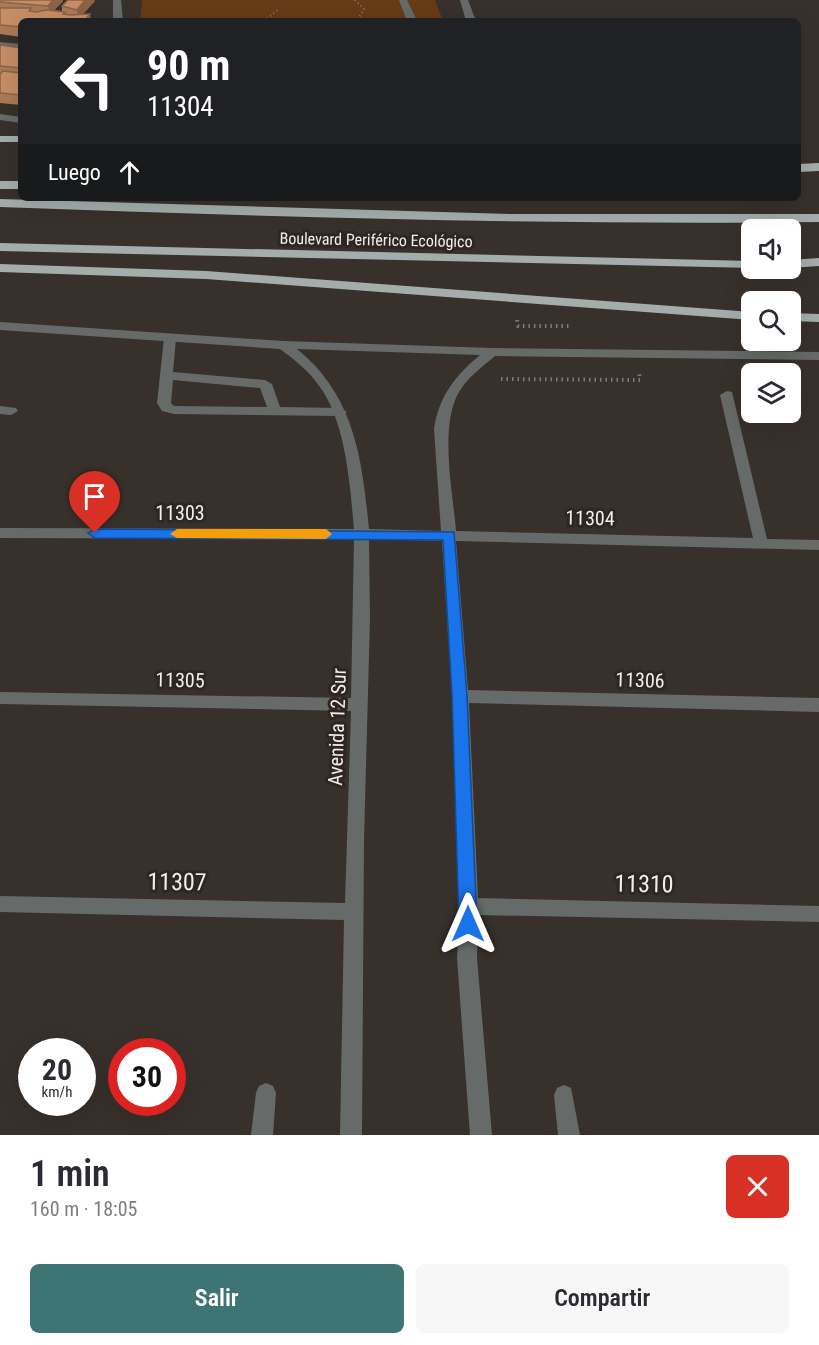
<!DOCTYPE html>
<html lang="es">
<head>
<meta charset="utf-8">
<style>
	:root { --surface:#fff; --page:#f7f7f7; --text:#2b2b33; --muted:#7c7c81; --accent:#3e7474 }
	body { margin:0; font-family:"Roboto Condensed",sans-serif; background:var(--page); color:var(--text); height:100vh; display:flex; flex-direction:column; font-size:22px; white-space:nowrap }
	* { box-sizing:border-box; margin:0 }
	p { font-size:20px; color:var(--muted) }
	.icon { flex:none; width:33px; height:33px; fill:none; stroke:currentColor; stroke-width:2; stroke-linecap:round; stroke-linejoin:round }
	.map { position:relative; height:1135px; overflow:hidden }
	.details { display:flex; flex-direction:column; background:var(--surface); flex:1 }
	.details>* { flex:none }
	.banner { position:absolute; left:18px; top:18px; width:783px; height:183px; border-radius:9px; box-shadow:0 6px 24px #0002; background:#202124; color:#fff; overflow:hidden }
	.tools { position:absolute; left:741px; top:219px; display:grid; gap:12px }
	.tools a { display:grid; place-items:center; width:60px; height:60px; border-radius:9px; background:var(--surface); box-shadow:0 6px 24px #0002; font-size:30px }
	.speed { position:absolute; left:18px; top:1038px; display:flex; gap:12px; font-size:30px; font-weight:700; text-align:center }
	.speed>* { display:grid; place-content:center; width:78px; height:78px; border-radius:50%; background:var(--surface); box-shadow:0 6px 24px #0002; line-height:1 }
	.speed small { font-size:15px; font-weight:400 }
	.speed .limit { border:9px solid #d22; background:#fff; color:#111 }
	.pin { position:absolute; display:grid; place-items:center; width:51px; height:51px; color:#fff; margin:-62px -26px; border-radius:50% 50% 50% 0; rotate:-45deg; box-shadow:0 0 6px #0007 }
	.pin .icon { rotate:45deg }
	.me { position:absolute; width:66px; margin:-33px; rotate:0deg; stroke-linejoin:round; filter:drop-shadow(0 0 4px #0008) }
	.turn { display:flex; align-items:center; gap:21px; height:126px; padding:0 30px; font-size:27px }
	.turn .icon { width:78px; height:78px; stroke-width:2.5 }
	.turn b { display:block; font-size:42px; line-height:51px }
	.then { display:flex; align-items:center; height:57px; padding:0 30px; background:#0003; gap:12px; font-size:22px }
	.round { display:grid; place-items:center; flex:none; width:63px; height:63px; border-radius:9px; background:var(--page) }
	.overview { display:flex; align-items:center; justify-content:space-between; height:102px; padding:0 30px }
	h1 { font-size:36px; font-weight:600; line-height:45px }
	.action { display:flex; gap:12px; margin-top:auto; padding:12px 30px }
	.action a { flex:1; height:69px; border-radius:9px; background:var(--accent); color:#fff; font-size:24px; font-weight:600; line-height:69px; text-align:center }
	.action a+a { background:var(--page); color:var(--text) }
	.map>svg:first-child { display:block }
</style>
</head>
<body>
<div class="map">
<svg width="819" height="1135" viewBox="0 0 819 1135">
	<rect width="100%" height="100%" fill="#38302b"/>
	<polygon fill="#683b17" points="142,0 435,0 443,21 140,21"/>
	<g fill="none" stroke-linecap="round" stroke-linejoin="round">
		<g stroke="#817a76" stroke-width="2" stroke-dasharray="1 3" stroke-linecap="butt">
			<polyline points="355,0 364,9 357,21"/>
			<polyline points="264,21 279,9"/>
		</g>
		<g stroke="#817a76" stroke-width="4" stroke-dasharray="1.5 4" stroke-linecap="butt">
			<polyline points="517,320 518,326 570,326"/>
			<polyline points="501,379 640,380 639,373"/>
		</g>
		<g fill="#666b6a" fill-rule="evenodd">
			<polygon points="399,0 407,0 417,21 407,21"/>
			<path d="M170,334L176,338L173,372L265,380L272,384L280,407L340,408L347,412L340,416L174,414L162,411L157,403L164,338ZM173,380L260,388L267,407L174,406L171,403Z"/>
		</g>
		<g fill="#666b6a" fill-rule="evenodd">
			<polygon points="113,0 121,0 123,21 113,21"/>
			<polygon points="0,42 21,44 21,50 0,48"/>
			<polygon points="0,114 21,117 21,123 0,120"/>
			<path d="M0,322L283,341L492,348L819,352V360L495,356C482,367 467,378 459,392C439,426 453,493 456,531L753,538L720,395L727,391L732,392L767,539L819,540V550L456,541L468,690L819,698V712L469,703L478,898L819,906V922L478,915L477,958L492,1135H470L457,958L460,906L452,696L442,541L369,539L370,618L364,839L362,1135H340L344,920L0,912V896L345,903L351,711L0,704V692L351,698L354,539L0,538V528L354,529C350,485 346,423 320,387C309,371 295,360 280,349L0,330ZM297,349L480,355C455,376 439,396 434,429L441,531L369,529C362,459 355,396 297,349Z"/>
			<polygon points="0,406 16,408 18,411 11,415 0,414"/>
			<polygon points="266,1083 273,1086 276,1093 273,1135 251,1135 256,1093 259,1086"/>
			<polygon points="564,1085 571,1088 580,1135 558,1135 554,1095 557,1088"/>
		</g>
		<polygon fill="#666b6a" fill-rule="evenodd" points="460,0 468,0 476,21 466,21"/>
		<g fill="#a3aeac" fill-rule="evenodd">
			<rect x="0" y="136" width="21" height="6"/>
			<polygon points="819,163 819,171 798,172 798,164"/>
			<rect x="0" y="181" width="21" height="8"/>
			<path d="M0,199L512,214H819V222C546,225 273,217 0,207Z"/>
			<polygon points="0,243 752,261 754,268 0,251"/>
			<polygon points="819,258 819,266 790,268 790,260"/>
			<polygon points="0,264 206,271 752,312 752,320 206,279 0,272"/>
			<polygon points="790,313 819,314 819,322 790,321"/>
		</g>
	</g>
	<g fill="#ab7a58">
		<polygon points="0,0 63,1 54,10 62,11 62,6 95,1 83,14 21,21 21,37 0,34"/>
		<polygon points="0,45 21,48 21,105 0,103"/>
	</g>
	<g fill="#8b6347">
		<polygon points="53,0 63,0 63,1 50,15 48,6"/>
		<polygon points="85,0 94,0 95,1 78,19 77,10"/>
		<polygon points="90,14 91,21 84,21"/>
	</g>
	<g fill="#c78e66" stroke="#8b6347" stroke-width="1.5">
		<polygon points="0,0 53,0 48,6 0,2"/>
		<polygon points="68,0 85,0 77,10 62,6"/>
		<polygon points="0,8 31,8 29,11 37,12 46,10 65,12 63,14 70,15 90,14 84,21 21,21 21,27 0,25"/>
		<polygon points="0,45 21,48 21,68 0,66"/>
		<polygon points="3,71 21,73 21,95 0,93 0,74"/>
	</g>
	<polygon fill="#1a73e8" stroke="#114b97" stroke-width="1.5" points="95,529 454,532 467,696 477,924 474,929 468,931 462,929 459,924 452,696 443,540 95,538 88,533"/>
	<polygon fill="#f59e0b" points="177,529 326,529 332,534 326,539 177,538 170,534"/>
	<g text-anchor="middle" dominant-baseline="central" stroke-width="6" stroke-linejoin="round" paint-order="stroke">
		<g font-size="16" fill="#f3eeeb" stroke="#2e2622">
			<text transform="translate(376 240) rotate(1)">Boulevard Periférico Ecológico</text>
		</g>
		<g font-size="20" fill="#f3eeeb" stroke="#2e2622">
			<text x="180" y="513">11303</text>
			<text transform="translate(590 518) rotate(1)">11304</text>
			<text transform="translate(180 680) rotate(1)">11305</text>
			<text transform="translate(640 680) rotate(2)">11306</text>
			<text transform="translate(337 727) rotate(-88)">Avenida 12 Sur</text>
		</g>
		<g font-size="24" fill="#f3eeeb" stroke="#2e2622">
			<text transform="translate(177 882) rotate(1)">11307</text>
			<text transform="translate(644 884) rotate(1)">11310</text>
		</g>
	</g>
</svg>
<div class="tools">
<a><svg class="icon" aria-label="sound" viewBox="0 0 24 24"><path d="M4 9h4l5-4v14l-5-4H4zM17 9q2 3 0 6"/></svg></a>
<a><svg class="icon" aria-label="search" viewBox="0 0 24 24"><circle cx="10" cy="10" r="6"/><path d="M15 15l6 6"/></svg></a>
<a><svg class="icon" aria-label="layers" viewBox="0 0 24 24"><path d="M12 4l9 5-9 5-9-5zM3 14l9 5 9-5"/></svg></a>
</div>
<div class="speed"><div>20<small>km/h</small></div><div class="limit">30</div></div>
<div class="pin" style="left:95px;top:533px;background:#d93025"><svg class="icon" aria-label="arrive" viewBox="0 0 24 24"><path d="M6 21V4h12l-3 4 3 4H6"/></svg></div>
<svg class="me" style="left:468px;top:924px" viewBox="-20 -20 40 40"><path d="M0-17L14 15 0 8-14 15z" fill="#1a73e8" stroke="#fff" stroke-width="4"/></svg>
<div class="banner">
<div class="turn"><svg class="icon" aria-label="left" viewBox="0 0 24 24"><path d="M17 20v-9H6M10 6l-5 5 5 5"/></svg><div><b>90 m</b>11304</div></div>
<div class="then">Luego<svg class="icon" aria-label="ahead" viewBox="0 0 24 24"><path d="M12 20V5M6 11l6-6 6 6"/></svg></div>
</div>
</div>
<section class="details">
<div class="overview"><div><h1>1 min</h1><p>160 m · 18:05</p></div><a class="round" style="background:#d93025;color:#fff"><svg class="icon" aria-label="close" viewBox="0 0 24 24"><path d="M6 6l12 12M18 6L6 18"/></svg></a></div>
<div class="action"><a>Salir</a><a>Compartir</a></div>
</section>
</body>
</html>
